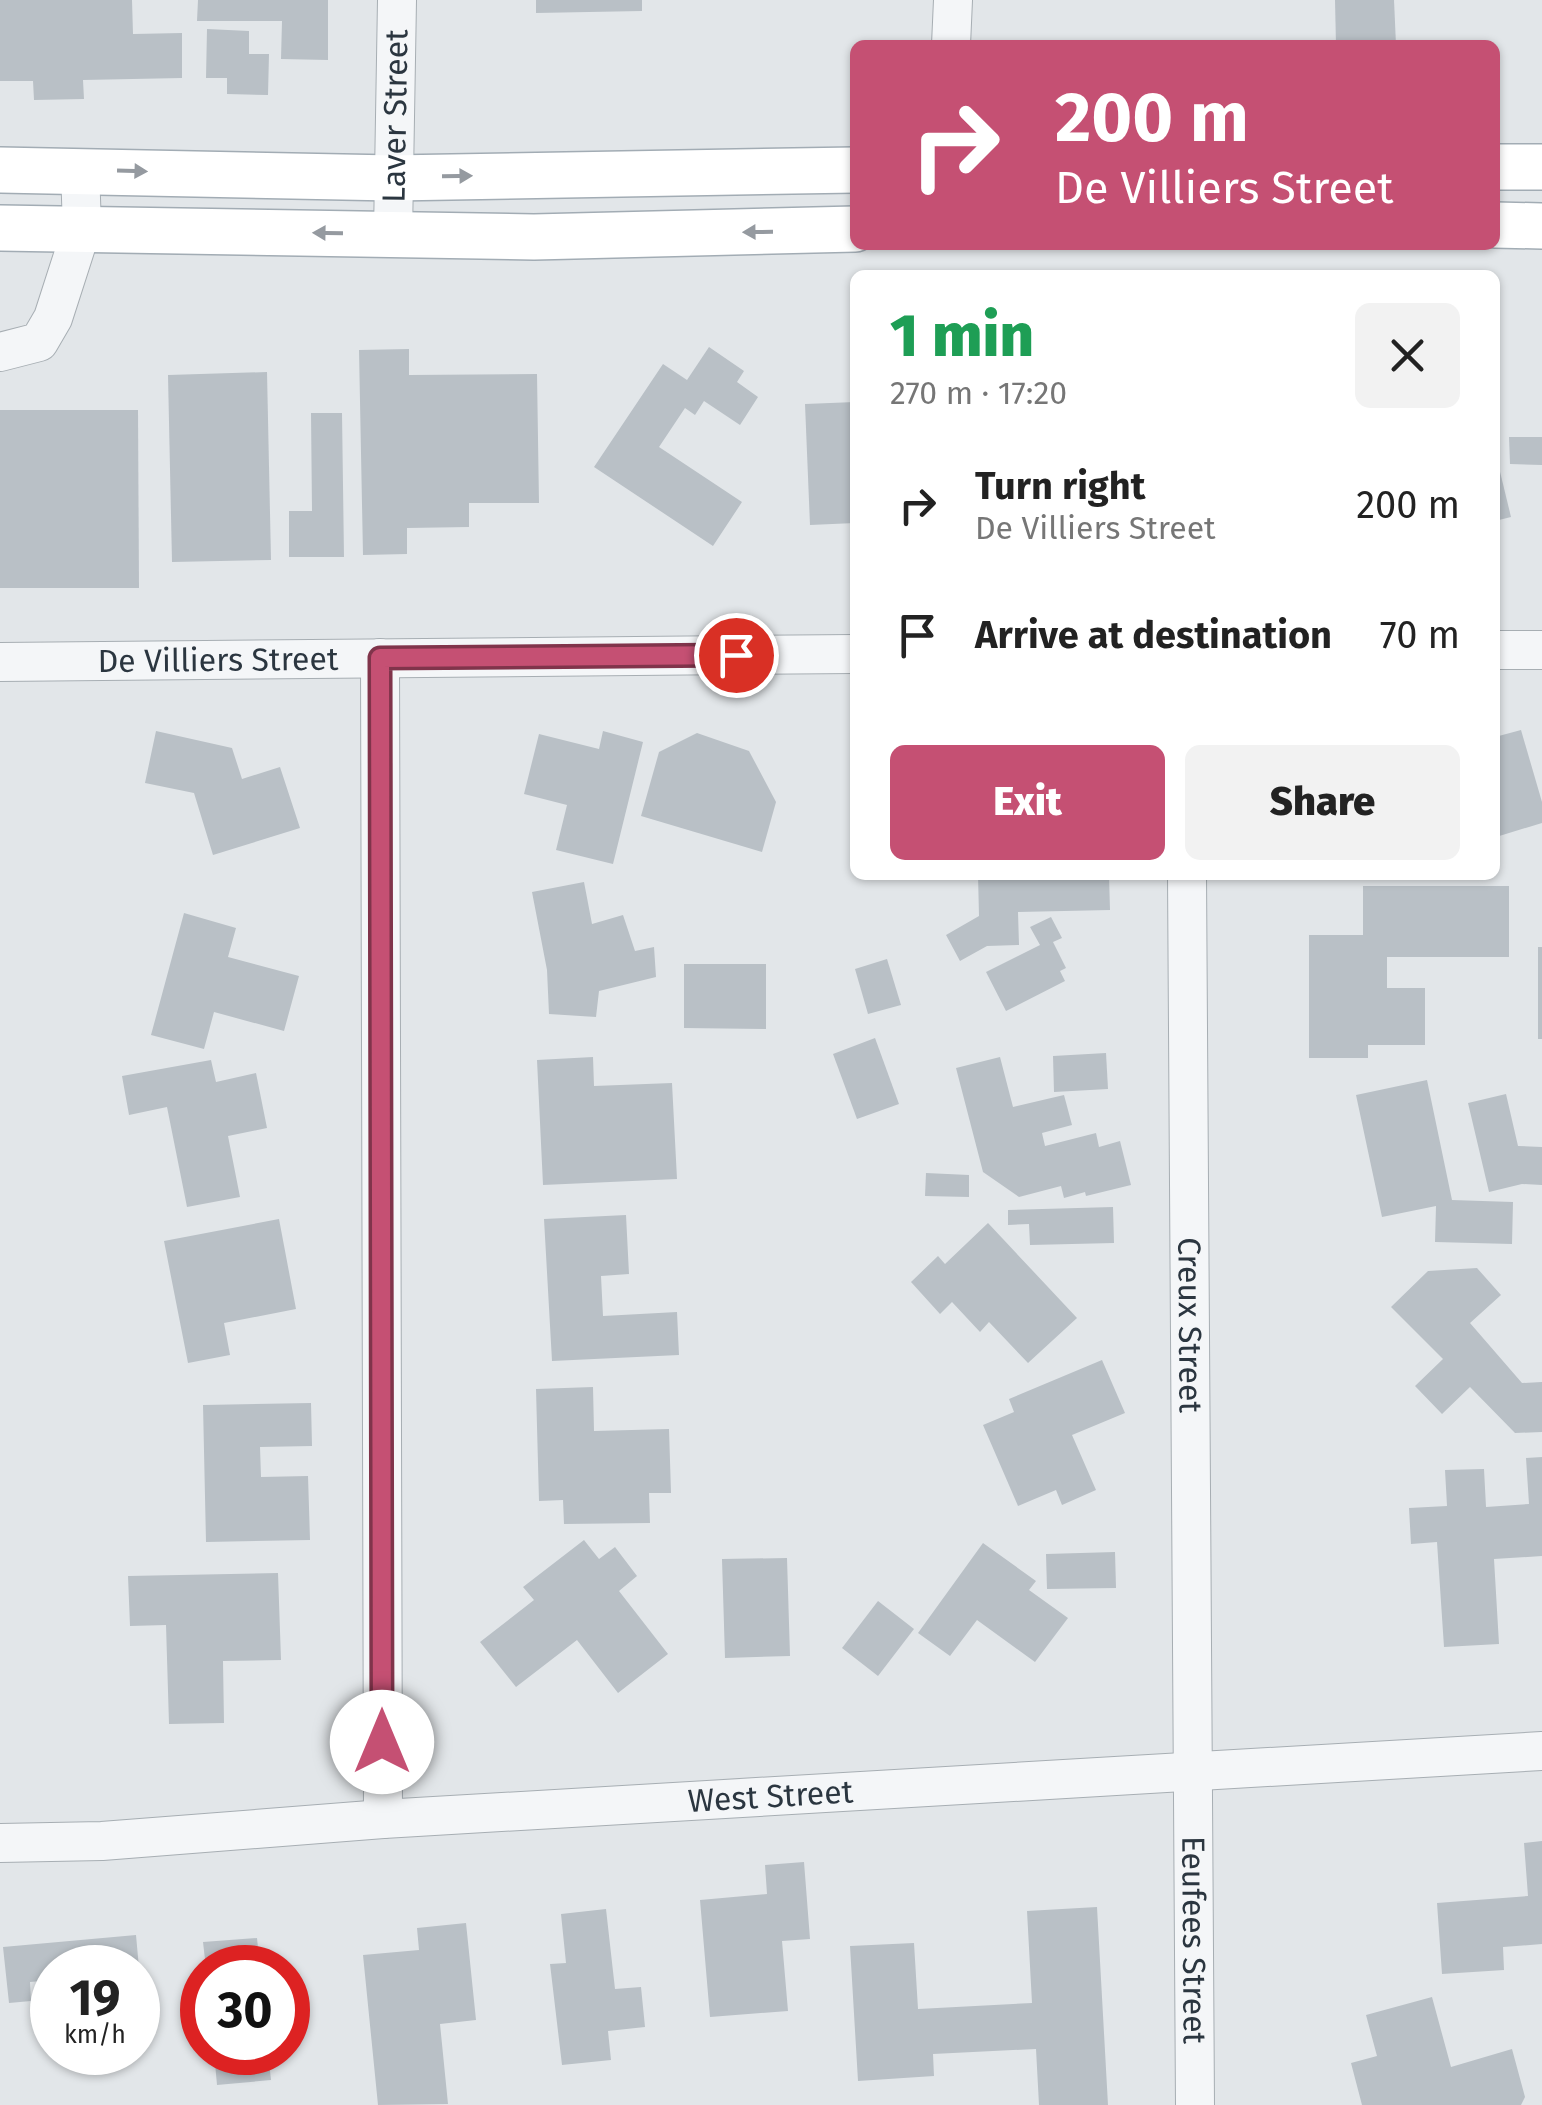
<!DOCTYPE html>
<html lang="en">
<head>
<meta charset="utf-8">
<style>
	:root { --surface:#fff; --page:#f2f2f2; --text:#222; --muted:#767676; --accent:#c55073 }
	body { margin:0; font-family:"Fira Sans",sans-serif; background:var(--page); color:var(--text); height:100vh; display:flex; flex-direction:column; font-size:38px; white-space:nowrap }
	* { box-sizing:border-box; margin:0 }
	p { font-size:32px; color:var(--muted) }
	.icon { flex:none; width:55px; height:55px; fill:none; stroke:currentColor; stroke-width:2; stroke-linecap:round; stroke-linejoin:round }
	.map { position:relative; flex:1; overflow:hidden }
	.drawer { position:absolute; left:850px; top:270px; width:650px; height:610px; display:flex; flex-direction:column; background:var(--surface); border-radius:15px; box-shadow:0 2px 8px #0004 }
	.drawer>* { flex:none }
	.hud { position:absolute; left:850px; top:40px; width:650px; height:210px; border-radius:15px; box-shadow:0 2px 8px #0004; background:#c55073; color:#fff; overflow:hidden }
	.speed { position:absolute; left:30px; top:1945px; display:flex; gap:20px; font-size:50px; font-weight:700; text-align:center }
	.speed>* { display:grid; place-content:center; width:130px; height:130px; border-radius:50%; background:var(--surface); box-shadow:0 2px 8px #0004; line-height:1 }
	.speed small { font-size:25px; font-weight:400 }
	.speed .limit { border:15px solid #d22; background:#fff; color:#111 }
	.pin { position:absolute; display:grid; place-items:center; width:85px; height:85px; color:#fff; margin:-42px; border:5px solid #fff; border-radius:50%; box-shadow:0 2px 10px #0007 }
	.me { position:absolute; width:110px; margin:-55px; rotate:0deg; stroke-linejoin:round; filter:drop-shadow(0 0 8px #0008) }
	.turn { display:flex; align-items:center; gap:35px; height:210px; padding:0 40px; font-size:45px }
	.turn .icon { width:130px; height:130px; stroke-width:2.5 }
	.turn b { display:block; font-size:70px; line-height:85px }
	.round { display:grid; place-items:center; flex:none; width:105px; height:105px; border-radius:15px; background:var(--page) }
	.head { display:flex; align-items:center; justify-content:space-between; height:170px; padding:0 40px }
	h1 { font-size:60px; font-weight:800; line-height:75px; color:#1e9e55 }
	.action { display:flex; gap:20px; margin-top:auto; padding:20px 40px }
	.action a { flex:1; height:115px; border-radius:15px; background:var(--accent); color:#fff; font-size:40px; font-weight:800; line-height:115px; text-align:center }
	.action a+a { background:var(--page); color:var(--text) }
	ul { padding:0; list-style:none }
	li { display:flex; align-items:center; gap:30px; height:130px; padding:0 40px }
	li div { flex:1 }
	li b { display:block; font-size:38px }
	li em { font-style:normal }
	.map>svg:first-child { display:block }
</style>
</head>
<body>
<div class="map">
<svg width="1542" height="2105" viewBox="0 0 1542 2105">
	<rect width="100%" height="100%" fill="#e2e6e9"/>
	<g fill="#b9c0c6">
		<polygon points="0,0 132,0 133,34 182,33 182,78 83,80 84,99 34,100 33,81 0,81"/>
		<polygon points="198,0 328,0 328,60 281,59 282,21 197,21"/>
		<polygon points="536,0 642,0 642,11 536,13"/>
		<polygon points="1335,0 1394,0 1396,45 1336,45"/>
		<polygon points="207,29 249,31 249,54 269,54 268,95 227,94 227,78 206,78"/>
		<polygon points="709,347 744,371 737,382 758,397 740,425 704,401 695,415 685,408 659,447 742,502 713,546 594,467 663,364 687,380"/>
		<polygon points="409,349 409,375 537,374 539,503 469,503 469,527 407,528 407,554 363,555 359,350"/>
		<polygon points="267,372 271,560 172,562 168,375"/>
		<polygon points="855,402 855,523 810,525 805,404"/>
		<polygon points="0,410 138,410 139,588 0,588"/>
		<polygon points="311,413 342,413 344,557 289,557 289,511 312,511"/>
		<polygon points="1509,437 1542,437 1542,465 1510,464"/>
		<polygon points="1495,451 1511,517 1495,521"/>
		<polygon points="1521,730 1542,802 1542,823 1496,837 1495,737"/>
		<polygon points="156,731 232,748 242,779 280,767 300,828 213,855 194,793 145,783"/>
		<polygon points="603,731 643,742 613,864 556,850 567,805 524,794 539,734 599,749"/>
		<polygon points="697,733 749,751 776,802 762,852 641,816 659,752"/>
		<polygon points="978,875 1109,875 1110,910 1018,912 1019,945 987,946 960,961 946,935 979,916"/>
		<polygon points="584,882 592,924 623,915 635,951 654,947 656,977 599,991 596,1017 549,1014 547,970 532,892"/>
		<polygon points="1363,886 1509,886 1509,957 1387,957 1387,988 1425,988 1425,1045 1368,1045 1368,1058 1309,1058 1309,935 1363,935"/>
		<polygon points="184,913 236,928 228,957 299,976 284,1031 214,1012 204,1049 151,1035"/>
		<polygon points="1051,917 1062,938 1053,942 1066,968 1060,971 1065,981 1006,1011 986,972 1040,945 1030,927"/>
		<rect x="1538" y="947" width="4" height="92"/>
		<polygon points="887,959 901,1005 868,1014 855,969"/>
		<polygon points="684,964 766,964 766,1029 684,1028"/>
		<polygon points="875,1038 899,1104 857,1119 833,1054"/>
		<polygon points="1106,1053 1108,1089 1054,1092 1053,1056"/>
		<polygon points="593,1057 594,1086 672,1083 677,1179 543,1185 537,1060"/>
		<polygon points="1000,1057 1013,1107 1064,1095 1072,1125 1042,1133 1045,1146 1096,1133 1099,1147 1120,1141 1131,1185 1086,1196 1085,1192 1064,1198 1061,1186 1019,1197 983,1172 956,1068"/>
		<polygon points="211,1060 216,1082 256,1073 267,1128 228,1136 240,1197 187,1207 167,1107 129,1115 122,1076"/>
		<polygon points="1427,1080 1452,1200 1513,1202 1512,1244 1435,1242 1436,1206 1382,1217 1356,1095"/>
		<polygon points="1506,1094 1518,1146 1542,1147 1542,1185 1522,1184 1489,1192 1468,1103"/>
		<polygon points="926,1173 969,1175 969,1197 925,1196"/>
		<polygon points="1113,1207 1114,1243 1030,1245 1029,1224 1008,1225 1008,1210"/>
		<polygon points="626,1215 629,1274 601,1276 603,1316 677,1312 679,1355 552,1361 544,1219"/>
		<polygon points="279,1219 296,1309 224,1323 230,1355 188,1363 164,1241"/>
		<polygon points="988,1223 1077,1318 1028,1363 989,1322 980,1332 952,1302 940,1314 911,1282 938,1256 945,1264"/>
		<polygon points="1477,1268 1501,1295 1470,1323 1522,1383 1542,1382 1542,1432 1515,1433 1470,1387 1442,1414 1415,1386 1443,1359 1391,1307 1428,1271"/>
		<polygon points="1102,1360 1125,1413 1072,1435 1096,1490 1062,1505 1056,1490 1018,1506 983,1425 1014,1412 1009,1399"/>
		<polygon points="593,1387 594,1431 669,1429 671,1493 649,1493 650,1523 564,1524 563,1500 539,1501 536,1389"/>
		<polygon points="311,1403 312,1446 260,1447 261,1477 308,1476 310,1540 206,1542 203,1405"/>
		<polygon points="1542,1457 1542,1556 1494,1559 1499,1644 1444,1647 1437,1542 1411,1544 1409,1508 1447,1506 1445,1470 1484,1469 1486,1507 1529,1504 1526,1458"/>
		<polygon points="584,1540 599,1559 615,1547 637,1576 619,1591 668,1654 618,1693 577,1640 516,1687 480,1642 534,1600 523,1587"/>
		<polygon points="983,1543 1036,1581 1029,1590 1068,1618 1035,1662 977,1620 950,1656 918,1633"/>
		<polygon points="1115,1552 1116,1588 1047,1589 1046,1554"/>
		<polygon points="787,1558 790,1656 725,1658 722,1559"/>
		<polygon points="278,1573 281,1660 223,1661 224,1723 169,1724 166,1625 130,1626 128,1576"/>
		<polygon points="878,1601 914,1629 878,1676 842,1648"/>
		<polygon points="1542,1841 1542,1944 1503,1947 1504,1970 1442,1974 1437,1903 1528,1896 1524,1843"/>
		<polygon points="804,1862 810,1939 782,1941 788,2011 710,2017 700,1900 767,1894 765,1865"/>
		<polygon points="1097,1907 1108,2105 1039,2105 1036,2049 933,2054 934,2076 858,2081 850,1946 914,1943 918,2009 1032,2003 1027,1911"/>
		<polygon points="606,1909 615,1989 641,1987 645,2027 608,2031 611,2060 562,2065 550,1964 566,1963 561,1914"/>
		<polygon points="466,1923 476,2020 440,2024 448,2104 378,2105 363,1955 419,1950 417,1928"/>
		<polygon points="136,1935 139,1968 52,1968 52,1980 30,1982 31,2001 9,2003 3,1947"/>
		<polygon points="257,1938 260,1968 206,1968 203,1942"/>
		<polygon points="138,1984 140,1984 142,2009 138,2010"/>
		<polygon points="1432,1997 1451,2067 1512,2049 1525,2097 1521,2105 1362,2105 1351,2063 1377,2056 1366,2015"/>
		<polygon points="214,2052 268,2052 271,2080 217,2085"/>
	</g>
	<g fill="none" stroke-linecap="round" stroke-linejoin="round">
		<defs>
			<g id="minor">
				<polyline points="951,45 953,0"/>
				<path id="s1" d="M393,234L397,0"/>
				<polyline points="0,352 39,342 53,318 82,228 80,169"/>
				<polyline points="1495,650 1542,650"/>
				<polyline points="380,658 383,1819"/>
				<path id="s2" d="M0,662L855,654"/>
				<path id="s3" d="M1187,875L1195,2105"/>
				<path id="s4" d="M0,1843L102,1841L383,1819L1542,1751"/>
			</g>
			<g id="major">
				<polyline points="1495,167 1542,167"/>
				<polyline points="0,170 393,178 855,170"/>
				<polyline points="1495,225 1542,226"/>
				<polyline points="0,228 534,237 855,229"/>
			</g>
		</defs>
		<use href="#minor" stroke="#a7aeb3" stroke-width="40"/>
		<use href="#major" stroke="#a2acb4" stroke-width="48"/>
		<use href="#minor" stroke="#f4f6f8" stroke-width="38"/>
		<use href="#major" stroke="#fff" stroke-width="45"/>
	</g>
	<defs><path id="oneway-solid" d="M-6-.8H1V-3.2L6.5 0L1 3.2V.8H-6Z" transform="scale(2.5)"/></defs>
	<g fill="#959aa0">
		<use href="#oneway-solid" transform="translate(132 171) rotate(2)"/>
		<use href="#oneway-solid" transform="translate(457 176) rotate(-1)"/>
		<use href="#oneway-solid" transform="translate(758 232) rotate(179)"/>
		<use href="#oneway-solid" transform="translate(328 233) rotate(-179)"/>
	</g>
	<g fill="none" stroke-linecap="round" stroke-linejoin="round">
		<defs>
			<polyline id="route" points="382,1742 380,658 736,655"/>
		</defs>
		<use href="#route" stroke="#80344b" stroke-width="25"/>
		<use href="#route" stroke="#c55073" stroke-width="18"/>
	</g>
	<g text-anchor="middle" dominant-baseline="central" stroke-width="9" stroke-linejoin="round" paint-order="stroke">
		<g font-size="32" fill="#2b3640" stroke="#f1f4f7">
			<text stroke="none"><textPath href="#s1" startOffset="118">Laver Street</textPath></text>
			<text stroke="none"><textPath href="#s2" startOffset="218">De Villiers Street</textPath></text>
			<text stroke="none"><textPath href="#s3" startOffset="450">Creux Street</textPath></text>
			<text stroke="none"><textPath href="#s4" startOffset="772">West Street</textPath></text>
			<text stroke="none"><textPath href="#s3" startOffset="1065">Eeufees Street</textPath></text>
		</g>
	</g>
</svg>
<div class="speed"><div>19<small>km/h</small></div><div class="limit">30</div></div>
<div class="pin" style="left:736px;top:655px;background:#d93025"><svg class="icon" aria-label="arrive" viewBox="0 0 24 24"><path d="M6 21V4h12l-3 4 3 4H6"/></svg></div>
<svg class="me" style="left:382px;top:1742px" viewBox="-20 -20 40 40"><circle r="19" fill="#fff"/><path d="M0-13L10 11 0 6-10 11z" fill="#c55073"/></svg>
<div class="hud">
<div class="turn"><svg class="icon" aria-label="right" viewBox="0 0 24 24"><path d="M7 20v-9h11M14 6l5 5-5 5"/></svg><div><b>200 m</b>De Villiers Street</div></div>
</div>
<section class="drawer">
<div class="head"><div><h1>1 min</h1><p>270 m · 17:20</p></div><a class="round"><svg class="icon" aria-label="close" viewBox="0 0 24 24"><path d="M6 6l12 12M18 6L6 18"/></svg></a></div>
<ul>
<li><svg class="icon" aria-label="right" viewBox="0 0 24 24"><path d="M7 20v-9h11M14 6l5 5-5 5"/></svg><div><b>Turn right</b><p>De Villiers Street</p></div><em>200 m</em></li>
<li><svg class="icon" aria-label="arrive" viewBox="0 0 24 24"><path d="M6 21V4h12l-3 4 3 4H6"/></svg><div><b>Arrive at destination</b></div><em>70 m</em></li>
</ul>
<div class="action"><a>Exit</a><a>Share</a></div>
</section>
</div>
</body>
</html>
